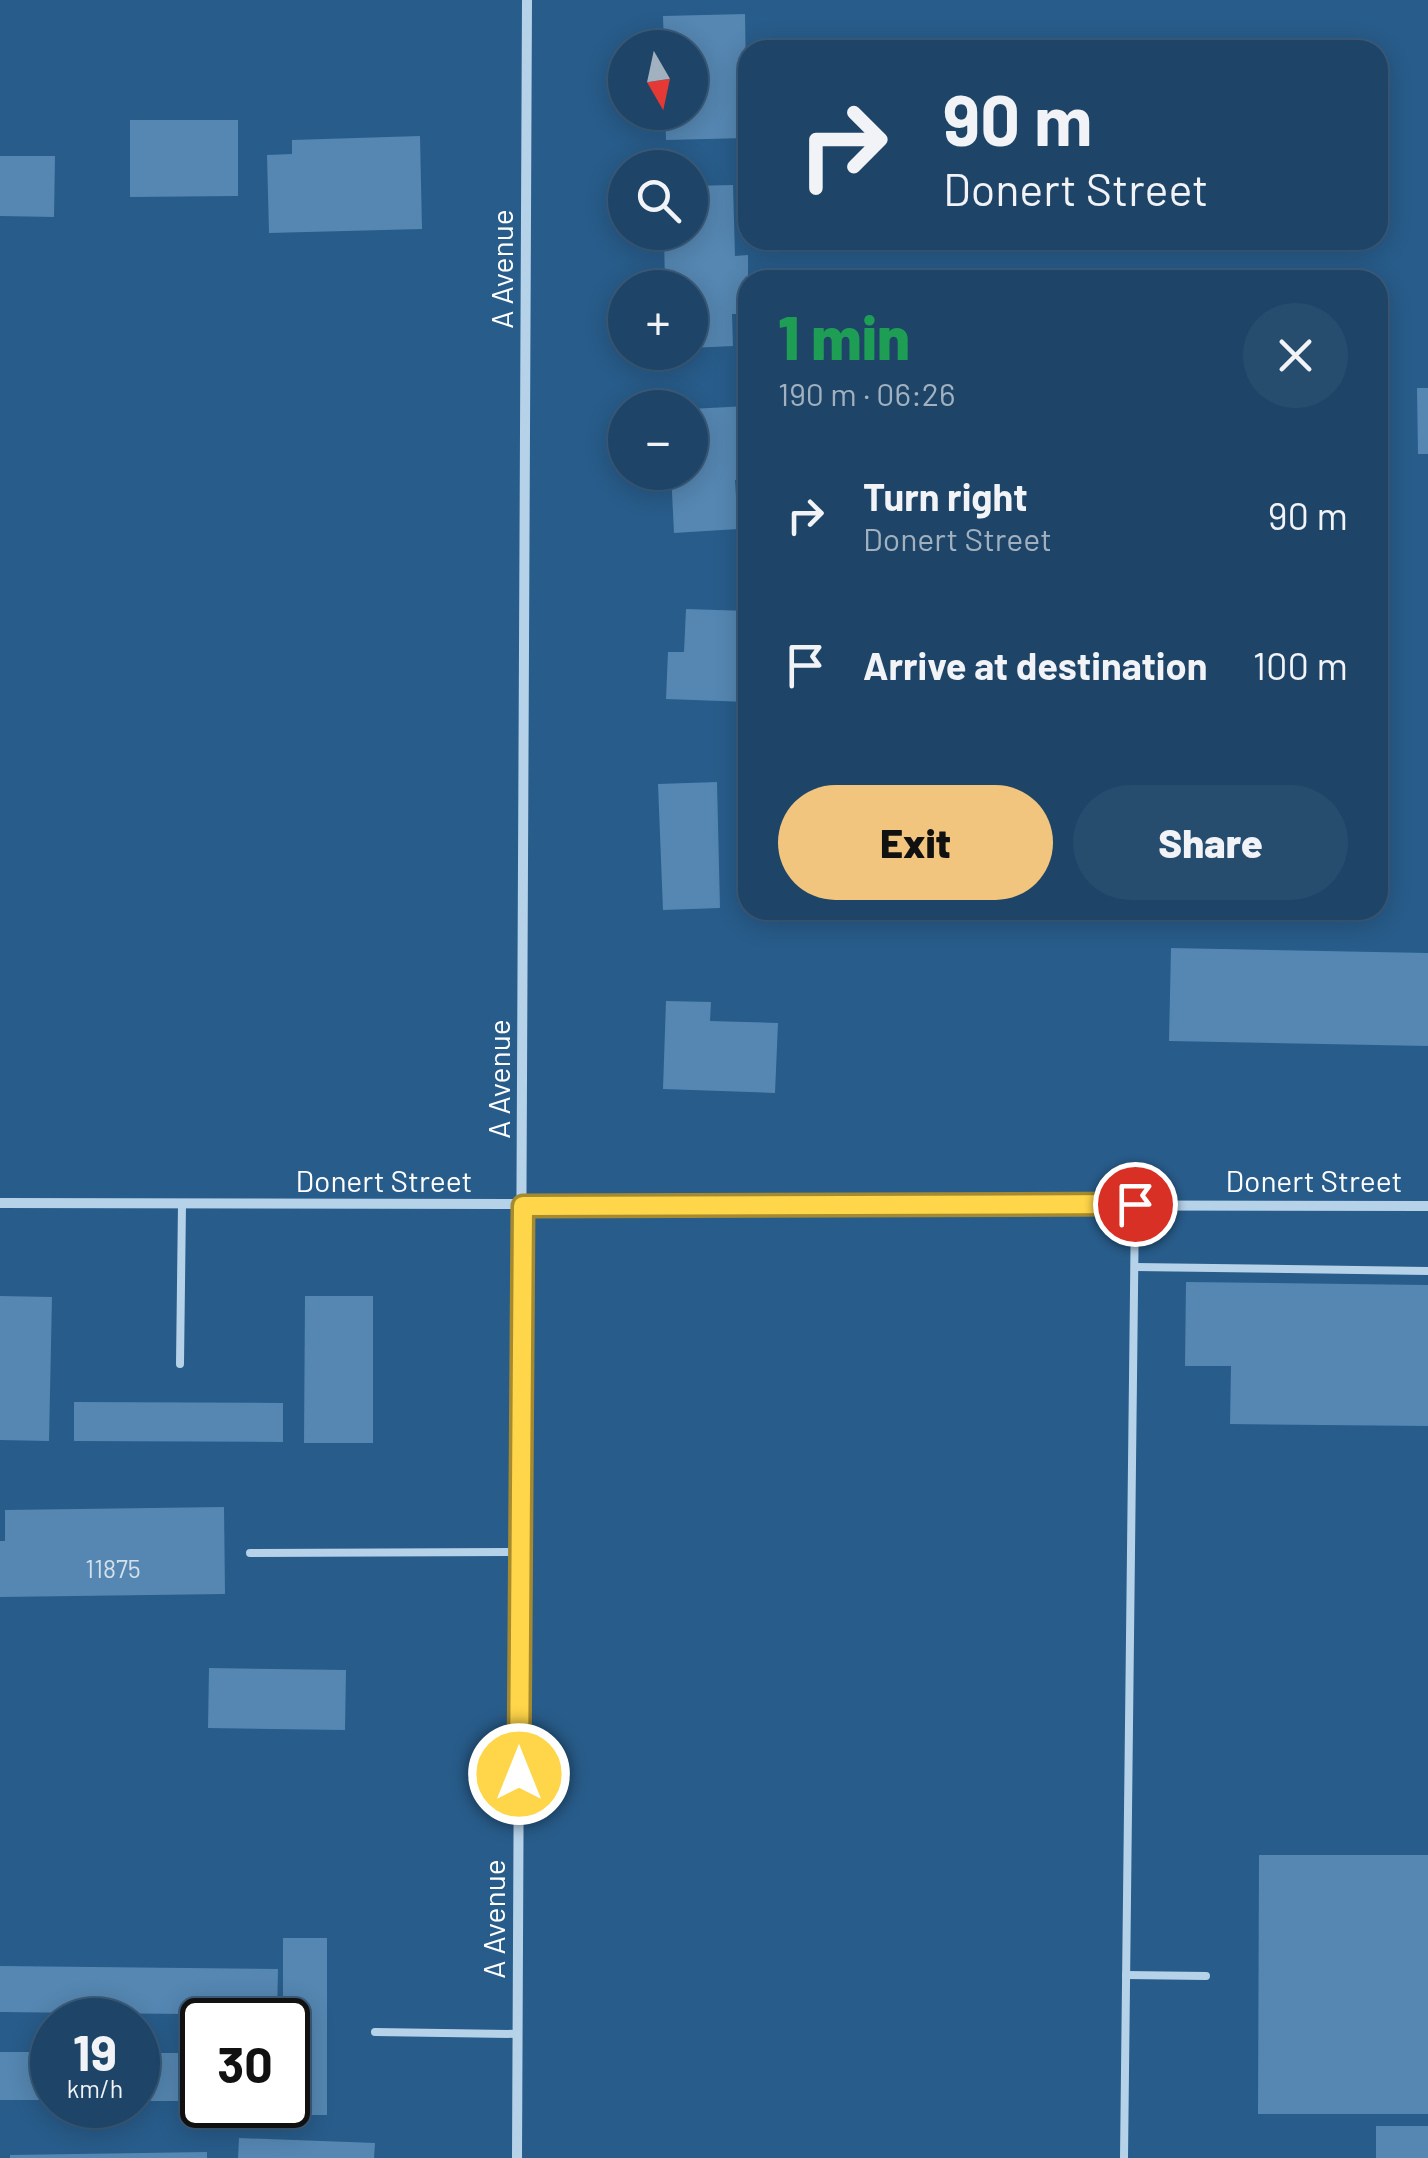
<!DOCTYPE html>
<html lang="en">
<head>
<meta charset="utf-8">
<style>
	:root { --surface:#1e4568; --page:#264c6e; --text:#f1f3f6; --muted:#a1b1c0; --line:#3c5d7c; --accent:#f1c57d }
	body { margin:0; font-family:Barlow,sans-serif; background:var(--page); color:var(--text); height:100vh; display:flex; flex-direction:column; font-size:38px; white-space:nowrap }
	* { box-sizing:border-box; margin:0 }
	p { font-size:32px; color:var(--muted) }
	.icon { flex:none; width:55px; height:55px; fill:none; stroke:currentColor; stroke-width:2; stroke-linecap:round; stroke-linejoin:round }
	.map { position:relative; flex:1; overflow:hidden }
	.sheet { position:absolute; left:738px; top:270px; width:650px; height:650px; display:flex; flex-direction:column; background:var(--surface); border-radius:30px; box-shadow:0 5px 25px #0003,0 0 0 2px var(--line) }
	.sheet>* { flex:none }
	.banner { position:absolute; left:738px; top:40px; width:650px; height:210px; border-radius:30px; box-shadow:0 5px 25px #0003,0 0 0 2px var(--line); background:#1e4568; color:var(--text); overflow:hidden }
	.needle { width:65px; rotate:171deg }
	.tools { position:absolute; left:608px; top:30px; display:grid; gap:20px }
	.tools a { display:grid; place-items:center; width:100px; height:100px; border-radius:50%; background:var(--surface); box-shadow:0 5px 25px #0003,0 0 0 2px var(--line); font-size:50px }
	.speed { position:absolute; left:30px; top:1998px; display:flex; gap:20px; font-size:50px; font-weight:700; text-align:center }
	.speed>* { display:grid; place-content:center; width:130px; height:130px; border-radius:50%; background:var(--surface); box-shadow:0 5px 25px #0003,0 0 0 2px var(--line); line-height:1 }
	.speed small { font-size:25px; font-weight:400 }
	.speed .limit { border:5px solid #111; border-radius:15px; background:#fff; color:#111 }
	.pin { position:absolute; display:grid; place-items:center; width:85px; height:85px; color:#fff; margin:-42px; border:5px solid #fff; border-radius:50%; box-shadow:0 2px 10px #0007 }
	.me { position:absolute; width:110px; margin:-55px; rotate:0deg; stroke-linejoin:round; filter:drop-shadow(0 0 8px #0008) }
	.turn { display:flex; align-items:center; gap:35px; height:210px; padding:0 40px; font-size:45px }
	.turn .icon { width:130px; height:130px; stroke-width:2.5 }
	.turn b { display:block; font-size:70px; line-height:85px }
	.round { display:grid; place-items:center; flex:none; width:105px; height:105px; border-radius:52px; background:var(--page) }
	.head { display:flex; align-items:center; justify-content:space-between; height:170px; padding:0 40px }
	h1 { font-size:60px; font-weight:800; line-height:75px; color:#1e9e55 }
	.cta { display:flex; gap:20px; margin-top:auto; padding:20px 40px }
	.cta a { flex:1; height:115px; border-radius:60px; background:var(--accent); color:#111; font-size:40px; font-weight:800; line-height:115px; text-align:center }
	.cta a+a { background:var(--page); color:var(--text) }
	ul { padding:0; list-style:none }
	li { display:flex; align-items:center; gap:30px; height:150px; padding:0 40px }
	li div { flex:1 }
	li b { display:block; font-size:38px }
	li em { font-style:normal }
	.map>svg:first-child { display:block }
</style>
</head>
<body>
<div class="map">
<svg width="1428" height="2158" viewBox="0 0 1428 2158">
	<rect width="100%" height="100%" fill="#285c8a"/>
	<g fill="#5587b2">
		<polygon points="745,14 747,138 666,140 665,112 690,112 690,48 664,48 663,16"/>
		<polygon points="130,120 238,120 238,196 130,197"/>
		<polygon points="420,136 422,229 269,233 267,155 292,154 292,140"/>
		<polygon points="0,156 55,156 54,217 0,216"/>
		<polygon points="733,185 735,256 748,255 748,314 732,314 733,346 690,348 690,288 665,288 664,232 690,232 690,186"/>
		<polygon points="1417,388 1428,388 1428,454 1418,454"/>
		<polygon points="748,406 748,479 735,480 738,529 674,533 671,472 690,472 690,409"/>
		<polygon points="686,609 748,611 748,702 666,699 668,652 684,652"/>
		<polygon points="717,782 720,908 663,910 658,784"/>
		<polygon points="1171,948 1428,953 1428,1046 1169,1041"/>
		<polygon points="666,1001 711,1002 710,1021 778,1023 775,1093 663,1089"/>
		<polygon points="1186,1282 1428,1285 1428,1426 1230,1424 1231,1366 1185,1366"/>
		<polygon points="0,1296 52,1297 49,1441 0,1440"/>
		<polygon points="305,1296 373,1296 373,1443 304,1443"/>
		<polygon points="74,1402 283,1403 283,1442 74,1441"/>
		<polygon points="224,1507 225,1594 0,1597 0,1541 5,1541 5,1510"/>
		<polygon points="209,1668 346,1670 345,1730 208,1728"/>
		<polygon points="1259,1855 1428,1855 1428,2114 1258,2114"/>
		<polygon points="283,1938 327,1938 327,2115 282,2115 282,2105 288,2105 288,2020 283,2020"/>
		<polygon points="0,1966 278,1969 277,2015 0,2012"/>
		<rect x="0" y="2052" width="52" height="48"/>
		<rect x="138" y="2053" width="64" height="48"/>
		<rect x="1376" y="2126" width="52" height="32"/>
		<polygon points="239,2138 375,2143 374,2158 238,2158"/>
		<polygon points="207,2152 207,2158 10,2158 10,2155"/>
	</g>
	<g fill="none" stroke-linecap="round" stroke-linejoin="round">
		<g stroke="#b6d2e9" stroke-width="8">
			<polyline points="1135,1267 1428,1271"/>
			<polyline points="180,1364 182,1204"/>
			<polyline points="250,1553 521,1552"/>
			<polyline points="1126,1975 1206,1976"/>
			<polyline points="375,2032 518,2034"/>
			<polyline points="1124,2158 1135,1204"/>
		</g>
		<g stroke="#b6d2e9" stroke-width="10">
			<polyline points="0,1203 1428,1206"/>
			<polyline points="517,2158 527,0"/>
		</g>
	</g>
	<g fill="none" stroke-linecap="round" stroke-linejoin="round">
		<defs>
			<polyline id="route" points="519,1774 523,1206 1135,1204"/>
		</defs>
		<use href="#route" stroke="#a68a30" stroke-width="25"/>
		<use href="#route" stroke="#ffd54a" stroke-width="18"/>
	</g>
	<g text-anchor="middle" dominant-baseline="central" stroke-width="8" stroke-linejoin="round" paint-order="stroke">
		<g font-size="25" fill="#d4e1ec">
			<text x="113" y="1568">11875</text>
		</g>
		<g font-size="30" fill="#fff" stroke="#285c8a">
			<text transform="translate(501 269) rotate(-90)">A Avenue</text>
			<text transform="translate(498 1079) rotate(-90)">A Avenue</text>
			<text x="384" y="1180">Donert Street</text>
			<text x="1314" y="1180">Donert Street</text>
			<text transform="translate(493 1919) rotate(-90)">A Avenue</text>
		</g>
	</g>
</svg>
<div class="tools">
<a><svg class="needle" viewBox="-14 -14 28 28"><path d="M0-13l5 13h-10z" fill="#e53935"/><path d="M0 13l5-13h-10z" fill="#a1b1c0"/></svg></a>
<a><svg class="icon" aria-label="search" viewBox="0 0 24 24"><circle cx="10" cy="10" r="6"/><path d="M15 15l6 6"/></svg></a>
<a>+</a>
<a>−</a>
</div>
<div class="speed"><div>19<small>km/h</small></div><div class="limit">30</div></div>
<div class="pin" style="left:1135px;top:1204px;background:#d93025"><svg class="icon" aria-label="arrive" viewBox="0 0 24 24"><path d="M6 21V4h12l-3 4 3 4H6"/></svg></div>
<svg class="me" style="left:519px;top:1774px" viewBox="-20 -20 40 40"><circle r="17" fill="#ffd54a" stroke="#fff" stroke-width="3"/><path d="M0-11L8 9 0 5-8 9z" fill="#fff"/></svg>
<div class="banner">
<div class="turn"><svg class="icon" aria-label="right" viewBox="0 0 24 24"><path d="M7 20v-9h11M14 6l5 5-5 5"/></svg><div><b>90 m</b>Donert Street</div></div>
</div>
<section class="sheet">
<div class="head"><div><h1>1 min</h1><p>190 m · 06:26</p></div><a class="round"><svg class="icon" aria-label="close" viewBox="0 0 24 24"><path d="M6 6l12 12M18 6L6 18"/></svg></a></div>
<ul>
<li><svg class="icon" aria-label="right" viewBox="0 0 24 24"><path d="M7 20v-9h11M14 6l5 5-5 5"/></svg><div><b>Turn right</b><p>Donert Street</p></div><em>90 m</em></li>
<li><svg class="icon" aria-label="arrive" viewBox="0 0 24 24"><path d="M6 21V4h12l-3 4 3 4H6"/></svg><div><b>Arrive at destination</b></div><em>100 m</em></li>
</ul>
<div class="cta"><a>Exit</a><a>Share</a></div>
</section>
</div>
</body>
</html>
